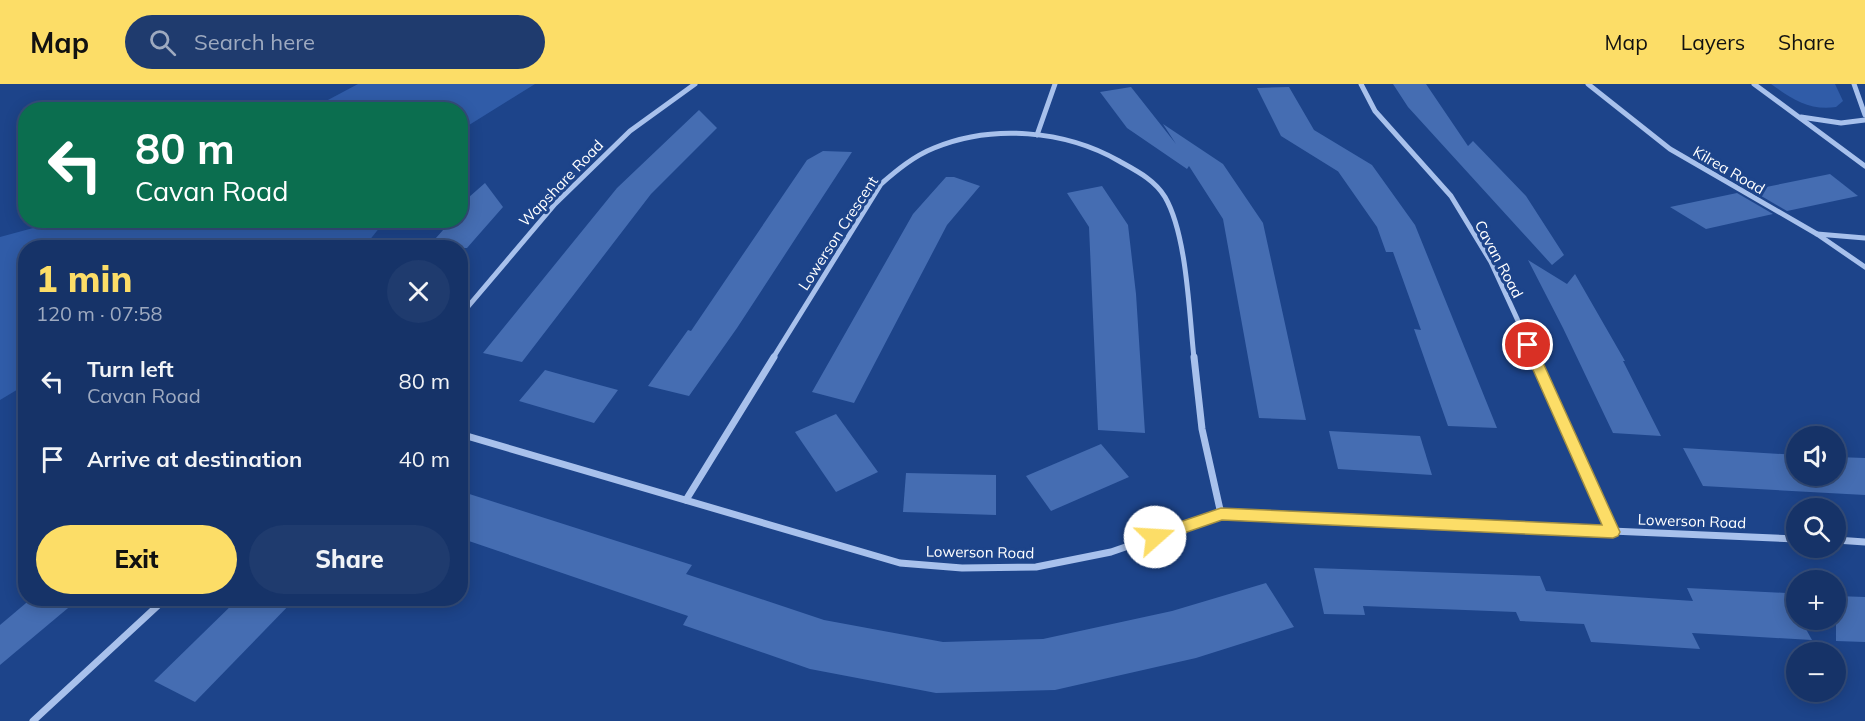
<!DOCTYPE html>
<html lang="en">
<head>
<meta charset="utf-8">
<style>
	:root { --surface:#163368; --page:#1f3b6e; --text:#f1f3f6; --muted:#9eaac0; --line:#354e7c; --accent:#fcdd67 }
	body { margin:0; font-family:Mulish,sans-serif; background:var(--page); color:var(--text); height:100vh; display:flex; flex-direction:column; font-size:22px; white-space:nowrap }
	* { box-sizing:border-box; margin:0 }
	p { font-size:20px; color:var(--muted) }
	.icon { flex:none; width:33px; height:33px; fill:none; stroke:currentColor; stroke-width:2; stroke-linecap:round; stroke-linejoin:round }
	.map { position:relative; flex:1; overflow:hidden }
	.sheet { position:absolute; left:18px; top:156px; width:450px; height:366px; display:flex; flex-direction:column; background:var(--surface); border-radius:24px; box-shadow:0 3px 15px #0003,0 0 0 2px var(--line) }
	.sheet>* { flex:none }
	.top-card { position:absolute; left:18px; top:18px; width:450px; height:126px; border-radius:24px; box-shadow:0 3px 15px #0003,0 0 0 2px var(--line); background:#0b6e4f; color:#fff; overflow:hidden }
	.controls { position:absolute; left:1786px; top:342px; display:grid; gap:12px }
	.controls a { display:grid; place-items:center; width:60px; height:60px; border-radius:50%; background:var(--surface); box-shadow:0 3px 15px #0003,0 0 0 2px var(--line); font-size:30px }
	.pin { position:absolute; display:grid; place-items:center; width:51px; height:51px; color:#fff; margin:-26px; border:3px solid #fff; border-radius:50%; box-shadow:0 2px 6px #0007 }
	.me { position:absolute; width:66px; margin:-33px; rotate:71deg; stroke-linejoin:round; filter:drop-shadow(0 0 4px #0008) }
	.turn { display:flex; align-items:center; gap:21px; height:126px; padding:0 18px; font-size:27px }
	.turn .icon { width:78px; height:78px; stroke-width:2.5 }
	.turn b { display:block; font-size:42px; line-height:51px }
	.round { display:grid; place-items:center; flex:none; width:63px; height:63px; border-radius:32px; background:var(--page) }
	.summary { display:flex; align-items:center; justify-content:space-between; height:102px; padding:0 18px }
	h1 { font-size:36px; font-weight:800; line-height:45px; color:var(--accent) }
	.cta { display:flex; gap:12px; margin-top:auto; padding:12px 18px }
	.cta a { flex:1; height:69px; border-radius:36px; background:var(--accent); color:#111; font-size:24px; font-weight:800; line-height:69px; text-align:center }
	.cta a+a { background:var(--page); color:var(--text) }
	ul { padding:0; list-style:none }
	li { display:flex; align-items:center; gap:18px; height:78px; padding:0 18px }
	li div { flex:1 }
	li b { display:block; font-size:22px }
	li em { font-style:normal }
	header { display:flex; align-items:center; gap:36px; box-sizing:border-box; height:84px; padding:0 30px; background:var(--accent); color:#111 }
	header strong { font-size:28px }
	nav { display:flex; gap:33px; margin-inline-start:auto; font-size:21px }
	.search { width:420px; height:54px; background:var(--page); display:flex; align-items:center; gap:15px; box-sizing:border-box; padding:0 21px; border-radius:33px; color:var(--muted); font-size:22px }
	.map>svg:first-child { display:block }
</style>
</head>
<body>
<header>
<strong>Map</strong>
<div class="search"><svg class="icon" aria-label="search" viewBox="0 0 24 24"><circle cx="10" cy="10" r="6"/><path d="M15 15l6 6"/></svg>Search here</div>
<nav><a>Map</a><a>Layers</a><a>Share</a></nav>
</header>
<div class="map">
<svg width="1865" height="637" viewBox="0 0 1865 637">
	<rect width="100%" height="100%" fill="#1d448a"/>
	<g fill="#305ca8">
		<polygon points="358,0 535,0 461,46 460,26 311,25"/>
		<path d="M1771,0H1835L1843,17L1836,23C1810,27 1792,15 1771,0Z"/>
		<polygon points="59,137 59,136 385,137 364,163 26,164 25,301 0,316 0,153"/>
	</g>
	<g fill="#456db2">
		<polygon points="1393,0 1426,0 1468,62 1473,57 1526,112 1564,171 1552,181 1408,23"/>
		<polygon points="1131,3 1176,60 1163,40 1223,80 1263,139 1306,336 1259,334 1223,135 1189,82 1187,85 1127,44 1100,8"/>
		<polygon points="1289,3 1314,46 1372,81 1415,141 1497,344 1448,342 1414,245 1421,246 1393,168 1386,168 1377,143 1335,83 1339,88 1281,52 1257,4"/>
		<polygon points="699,26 717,44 651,110 522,278 483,269 617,104"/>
		<polygon points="823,67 852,68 737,244 689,312 648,302 688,246 691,247 807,76"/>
		<polygon points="1830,90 1858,112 1787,127 1751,106"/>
		<polygon points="946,93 954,93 980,102 947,141 854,319 812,308 913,130"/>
		<polygon points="485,99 503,123 474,156 467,164 427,164 452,136 460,136 460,121"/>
		<polygon points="1102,102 1128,141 1136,210 1145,349 1098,346 1089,143 1067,109"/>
		<polygon points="1737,109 1773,130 1706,145 1670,123"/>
		<polygon points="1528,176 1567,200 1575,190 1625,277 1623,277 1661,352 1613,349 1563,244"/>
		<polygon points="545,286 581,296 618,306 594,339 519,317"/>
		<polygon points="836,330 878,388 836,408 795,348"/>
		<polygon points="1329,347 1420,352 1432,391 1338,385"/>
		<polygon points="1101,360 1129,393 1051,427 1026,392"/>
		<polygon points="1683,364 1797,371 1797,392 1836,392 1836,373 1865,374 1865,411 1703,402"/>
		<polygon points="906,389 996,391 996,431 903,428"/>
		<polygon points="460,407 692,481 686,490 824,536 943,558 1043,555 1172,527 1266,499 1294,543 1196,574 1055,606 936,609 810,585 683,541 688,532 460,454"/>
		<polygon points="1314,484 1540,492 1546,507 1693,517 1687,504 1786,509 1797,529 1797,536 1801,536 1812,556 1692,549 1700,565 1591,558 1584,540 1520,537 1516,528 1363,522 1365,531 1324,530"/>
		<polygon points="1836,512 1865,513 1865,558 1836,557"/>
		<polygon points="32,514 80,514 0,581 0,541"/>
		<polygon points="239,514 296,514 195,618 154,597"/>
	</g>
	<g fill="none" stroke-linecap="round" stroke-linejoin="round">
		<g stroke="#a8c1ec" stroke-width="5">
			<polyline points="1361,0 1375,27 1451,112 1491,178 1535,274"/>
			<polyline points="1588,0 1670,65 1817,150 1865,183"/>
			<polyline points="1754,0 1865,82"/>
			<polyline points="1854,0 1865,31"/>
			<polyline points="1801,33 1841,39 1865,36"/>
			<polyline points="1037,51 1055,0"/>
			<polyline points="1817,150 1865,154"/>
			<polyline points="460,232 555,120 630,47 695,0"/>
			<path d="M773,274L881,100C897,86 914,72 934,64C992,40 1065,46 1119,77C1137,87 1155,96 1165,113C1187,151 1189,229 1194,274"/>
		</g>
		<g stroke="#a8c1ec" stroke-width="7">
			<polyline points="1194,273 1202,345 1221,430"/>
			<polyline points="1534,273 1613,448"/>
			<polyline points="460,350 900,479 962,484 1036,483 1111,468 1221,430 1797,455"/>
			<polyline points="686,416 774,273"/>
			<polyline points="1836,456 1865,458"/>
			<polyline points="33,637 166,514"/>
		</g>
	</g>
	<polygon fill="#fcdd67" stroke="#a49043" stroke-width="1.5" points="1528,257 1535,261 1620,448 1618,452 1613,454 1222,436 1155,459 1150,457 1148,453 1150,448 1221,424 1602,441 1522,261"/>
	<g text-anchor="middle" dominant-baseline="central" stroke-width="6" stroke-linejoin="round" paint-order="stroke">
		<g font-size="15" fill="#fff" stroke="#1d448a">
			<text transform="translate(1729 86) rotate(30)">Kilrea Road</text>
			<text transform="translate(561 99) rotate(-46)">Wapshare Road</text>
			<text transform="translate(838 149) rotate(-57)">Lowerson Crescent</text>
			<text transform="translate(1499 175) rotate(62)">Cavan Road</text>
			<text transform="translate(1692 437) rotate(2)">Lowerson Road</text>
			<text transform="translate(980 468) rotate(1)">Lowerson Road</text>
		</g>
	</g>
</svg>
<div class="controls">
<a><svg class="icon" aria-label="sound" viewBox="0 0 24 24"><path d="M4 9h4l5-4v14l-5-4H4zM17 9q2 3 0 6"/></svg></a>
<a><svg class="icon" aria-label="search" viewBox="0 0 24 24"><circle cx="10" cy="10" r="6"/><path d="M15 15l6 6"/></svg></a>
<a>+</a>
<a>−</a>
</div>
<div class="pin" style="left:1528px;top:261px;background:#d93025"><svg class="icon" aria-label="arrive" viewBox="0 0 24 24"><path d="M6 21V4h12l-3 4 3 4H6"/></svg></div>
<svg class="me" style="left:1155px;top:453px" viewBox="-20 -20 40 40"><circle r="19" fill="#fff"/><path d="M0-13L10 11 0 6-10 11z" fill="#fcdd67"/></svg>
<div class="top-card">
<div class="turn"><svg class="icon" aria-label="left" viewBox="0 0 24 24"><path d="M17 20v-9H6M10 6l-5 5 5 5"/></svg><div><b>80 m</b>Cavan Road</div></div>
</div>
<section class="sheet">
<div class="summary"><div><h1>1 min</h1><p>120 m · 07:58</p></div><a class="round"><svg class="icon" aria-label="close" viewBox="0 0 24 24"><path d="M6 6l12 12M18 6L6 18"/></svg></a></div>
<ul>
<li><svg class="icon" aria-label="left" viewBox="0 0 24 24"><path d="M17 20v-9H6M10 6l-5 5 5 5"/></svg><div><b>Turn left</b><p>Cavan Road</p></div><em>80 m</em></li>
<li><svg class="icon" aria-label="arrive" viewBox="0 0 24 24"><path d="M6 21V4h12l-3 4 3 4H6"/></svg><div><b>Arrive at destination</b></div><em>40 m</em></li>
</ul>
<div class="cta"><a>Exit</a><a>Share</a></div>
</section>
</div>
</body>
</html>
